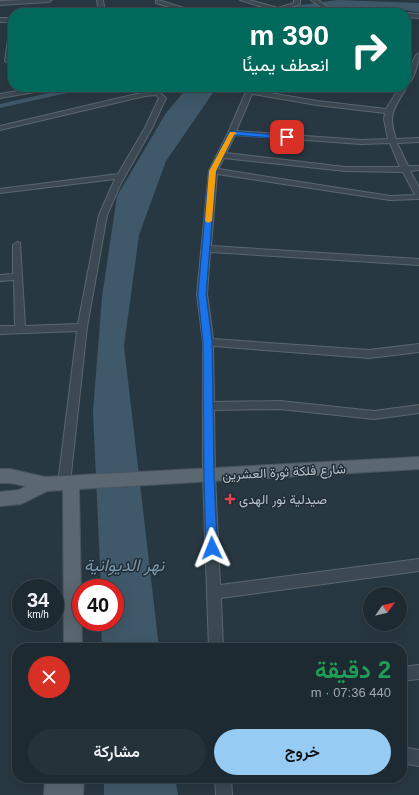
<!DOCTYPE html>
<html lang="ar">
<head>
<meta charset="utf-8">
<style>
	:root { --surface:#1e2a32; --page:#26323a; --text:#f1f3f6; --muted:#a1a7ac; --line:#3c464d; --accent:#96ccf4 }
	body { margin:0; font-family:Helvetica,Vazirmatn,sans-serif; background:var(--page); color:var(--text); direction:rtl; height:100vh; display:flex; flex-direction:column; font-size:15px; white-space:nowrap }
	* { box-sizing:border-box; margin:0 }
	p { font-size:13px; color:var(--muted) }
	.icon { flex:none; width:22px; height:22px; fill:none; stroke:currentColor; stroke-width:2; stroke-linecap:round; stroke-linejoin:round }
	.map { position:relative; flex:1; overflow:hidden; direction:ltr }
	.sheet { position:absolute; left:12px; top:643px; width:395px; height:140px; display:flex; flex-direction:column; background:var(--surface); border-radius:16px; box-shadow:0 4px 16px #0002,0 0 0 1px var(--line); direction:rtl }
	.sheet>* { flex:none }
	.guide { position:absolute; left:8px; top:8px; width:403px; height:84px; border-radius:16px; box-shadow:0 4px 16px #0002,0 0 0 1px var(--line); direction:rtl; background:#00695c; color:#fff; overflow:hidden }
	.needle { width:26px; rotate:56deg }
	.fabs { position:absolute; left:363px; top:587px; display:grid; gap:8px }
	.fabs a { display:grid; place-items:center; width:44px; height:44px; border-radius:50%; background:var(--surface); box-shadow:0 4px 16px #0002,0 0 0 1px var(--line); font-size:20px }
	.speed { position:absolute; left:12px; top:579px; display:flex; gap:8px; font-size:20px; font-weight:700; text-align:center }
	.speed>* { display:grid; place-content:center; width:52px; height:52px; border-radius:50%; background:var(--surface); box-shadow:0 4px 16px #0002,0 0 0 1px var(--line); line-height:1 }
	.speed small { font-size:10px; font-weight:400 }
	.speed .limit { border:6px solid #d22; background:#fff; color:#111 }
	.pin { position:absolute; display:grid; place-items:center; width:34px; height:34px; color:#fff; margin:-17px; border-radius:8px; box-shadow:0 2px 6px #0006 }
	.me { position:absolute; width:44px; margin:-22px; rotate:358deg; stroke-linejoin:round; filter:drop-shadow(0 0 3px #0008) }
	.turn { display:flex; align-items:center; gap:14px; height:84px; padding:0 16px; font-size:18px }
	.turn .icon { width:52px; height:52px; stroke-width:2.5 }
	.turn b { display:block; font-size:28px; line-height:34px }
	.round { display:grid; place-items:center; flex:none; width:42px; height:42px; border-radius:21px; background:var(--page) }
	.headline { display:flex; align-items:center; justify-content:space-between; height:68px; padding:0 16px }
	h1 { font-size:24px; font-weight:600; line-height:30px; color:#1e9e55 }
	.cta { display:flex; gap:8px; margin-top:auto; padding:8px 16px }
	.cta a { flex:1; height:46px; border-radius:24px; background:var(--accent); color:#111; font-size:16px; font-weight:600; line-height:46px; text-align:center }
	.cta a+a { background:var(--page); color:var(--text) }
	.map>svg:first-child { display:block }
</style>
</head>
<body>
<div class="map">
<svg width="419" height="795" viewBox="0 0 419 795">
	<rect width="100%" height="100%" fill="#283842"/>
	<g fill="#3f596a">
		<polygon points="338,0 419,3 419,12 385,8 314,13 272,13 294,6"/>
		<polygon points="188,87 217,87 166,161 139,235 124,346 159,648 102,648 101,622 115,622 115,588 101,588 93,411 102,297 117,196 166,113"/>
		<polygon points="104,778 175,778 178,795 104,795"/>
	</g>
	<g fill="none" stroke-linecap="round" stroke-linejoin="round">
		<polygon fill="#3f596a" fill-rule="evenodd" points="75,87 89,87 85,89 0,108 0,104"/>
		<defs>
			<g id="minor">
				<polygon points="21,0 52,0 49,2 0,5 0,1"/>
				<polygon points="97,0 103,0 105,13 99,13"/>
				<polygon points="158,0 197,12 198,13 189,13 156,3 156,1"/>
				<polygon points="240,0 249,0 278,8 294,3 294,0 300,0 300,4 280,11 269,13 269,11 272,10"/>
				<polygon points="311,0 318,0 336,13 329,13"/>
				<polygon points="406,13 419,14 419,18 406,17"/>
				<rect x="0" y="18" width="13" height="4"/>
				<polygon points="13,23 11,61 8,63 5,61 10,25"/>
				<path d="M419,53C419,61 414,82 406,85V76L416,55Z"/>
				<path d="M406,86V87L405,90C393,109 388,116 396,139L419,138V142L397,143L408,166H419V170L410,171L419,187V199L390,200L217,174L211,246L419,259V265L210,252L207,294L213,339L369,350L419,344V352L369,358L213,346L214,402L280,401L374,411L419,405V413L374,419L280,409L214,410L215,476L220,585L419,559V571L221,598L223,648H209L203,476V342L197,294L209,171L228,133L248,87H254L253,90L317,101L386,109L400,87ZM252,94L317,105L385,113L384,119L388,139L361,140L236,131ZM235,135L361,144L390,143L400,167H345L226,153ZM224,158L345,171L403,172L415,195L390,196L218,169Z"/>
				<polygon points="40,87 55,87 52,89 0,98 0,94"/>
				<polygon points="158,91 166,98 152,128 120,185 107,215 87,327 70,483 68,487 64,488 60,487 58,483 77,331 0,334 0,326 15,326 14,280 0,281 0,275 13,274 13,245 17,242 20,243 25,326 78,324 99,215 115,179 0,193 0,189 118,174 145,128 159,98 156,95 145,96 0,130 0,126 145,92"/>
				<polygon points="419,665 419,679 402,681 402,667"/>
				<polygon points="402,747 419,750 419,766 402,763"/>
				<polygon points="215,778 231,778 232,795 216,795"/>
			</g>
			<g id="major">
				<polygon points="419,457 419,469 79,489 82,648 64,648 63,490 47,491 21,504 0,506 0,492 19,490 26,486 10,483 0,483 0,469 10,469 45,477"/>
				<polygon points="45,778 84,778 83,795 44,795"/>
			</g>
		</defs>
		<use href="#minor" stroke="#5a676f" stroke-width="2"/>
		<use href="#major" stroke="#49555e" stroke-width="2"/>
		<use href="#minor" fill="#3c4952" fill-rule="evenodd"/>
		<use href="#major" fill="#5b6871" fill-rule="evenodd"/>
	</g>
	<polygon fill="#1a73e8" stroke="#114b97" points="232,131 287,136 290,137 287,139 234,135 216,171 206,294 212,342 214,476 217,548 216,552 212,553 208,552 206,548 204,476 203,342 198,294 209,171 229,133"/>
	<polygon fill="#f59e0b" points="230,132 234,132 237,133 234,135 216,171 212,221 208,223 205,221 209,171"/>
	<path fill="#e0444e" stroke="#212e37" stroke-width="1.5" d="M228 493h4v4h4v4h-4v4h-4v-4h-4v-4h4z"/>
	<g text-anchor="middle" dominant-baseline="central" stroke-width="3" stroke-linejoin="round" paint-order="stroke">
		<g font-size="13" fill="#b9c4cc" stroke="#212e37">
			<text transform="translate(284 472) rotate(-3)">شارع فلكة ثورة العشرين</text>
		</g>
		<g font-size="13" fill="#b9c4cc" stroke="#212e37" text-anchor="start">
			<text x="239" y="499">صيدلية نور الهدى</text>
		</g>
		<g font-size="17" font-style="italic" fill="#7b99ad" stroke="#212e37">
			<text x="124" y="565">نهر الديوانية</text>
		</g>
	</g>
</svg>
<div class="fabs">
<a><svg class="needle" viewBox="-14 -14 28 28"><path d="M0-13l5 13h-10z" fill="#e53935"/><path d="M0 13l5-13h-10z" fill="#a1a7ac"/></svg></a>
</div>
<div class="speed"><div>34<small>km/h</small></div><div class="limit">40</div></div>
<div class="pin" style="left:287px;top:137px;background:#d93025"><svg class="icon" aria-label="arrive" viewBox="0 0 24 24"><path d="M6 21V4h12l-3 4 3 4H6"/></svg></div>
<svg class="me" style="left:212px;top:548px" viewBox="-20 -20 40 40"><path d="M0-17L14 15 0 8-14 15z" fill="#1a73e8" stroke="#fff" stroke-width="4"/></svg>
<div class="guide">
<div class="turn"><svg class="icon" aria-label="right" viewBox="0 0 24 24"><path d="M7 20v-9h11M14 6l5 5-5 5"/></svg><div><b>390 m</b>انعطف يمينًا</div></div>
</div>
<section class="sheet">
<div class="headline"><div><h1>2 دقيقة</h1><p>440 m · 07:36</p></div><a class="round" style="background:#d93025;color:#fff"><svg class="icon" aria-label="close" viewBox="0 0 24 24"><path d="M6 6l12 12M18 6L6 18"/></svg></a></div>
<div class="cta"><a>خروج</a><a>مشاركة</a></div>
</section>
</div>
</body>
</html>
